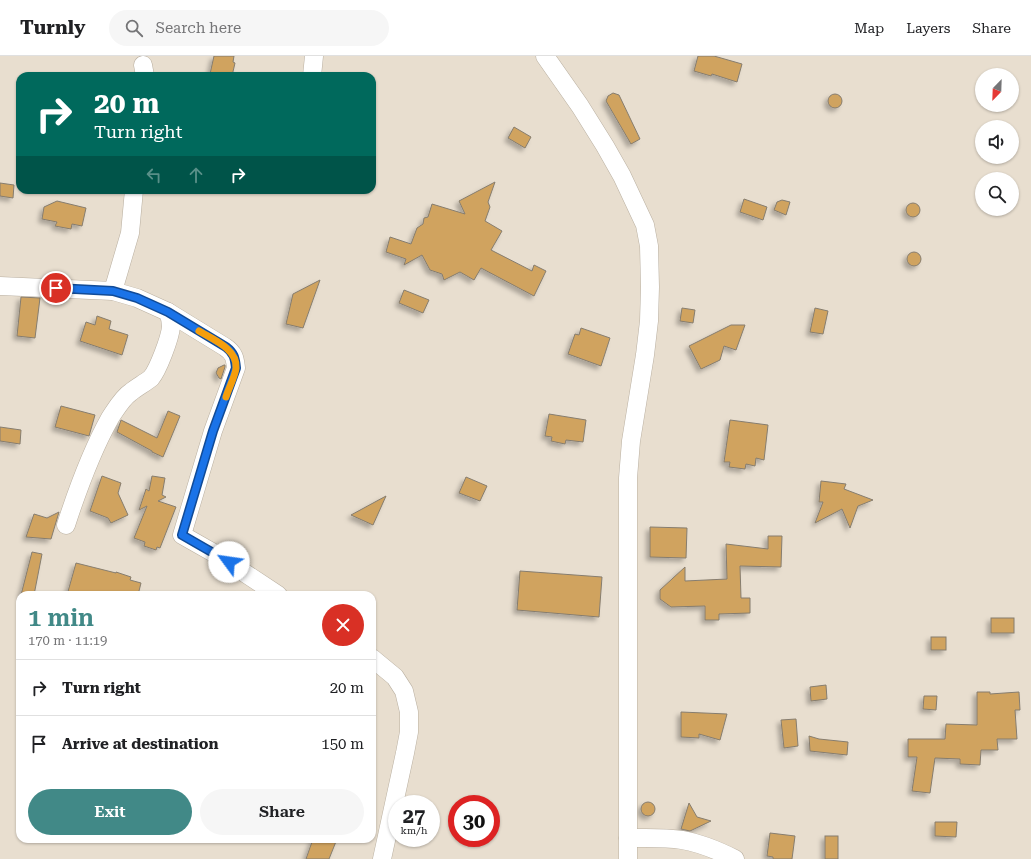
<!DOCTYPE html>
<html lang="en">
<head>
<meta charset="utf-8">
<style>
	:root { --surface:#fff; --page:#f6f6f6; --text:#202124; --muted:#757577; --line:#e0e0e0; --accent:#418987 }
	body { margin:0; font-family:"Roboto Serif",serif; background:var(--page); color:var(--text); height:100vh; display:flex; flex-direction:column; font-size:15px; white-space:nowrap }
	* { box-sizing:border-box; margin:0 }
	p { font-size:13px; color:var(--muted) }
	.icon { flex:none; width:22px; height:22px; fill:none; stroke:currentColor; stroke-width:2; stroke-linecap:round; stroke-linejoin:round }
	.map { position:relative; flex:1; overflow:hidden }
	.panel { position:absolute; left:16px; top:535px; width:360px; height:252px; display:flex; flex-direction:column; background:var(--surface); border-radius:12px; box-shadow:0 1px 3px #0004 }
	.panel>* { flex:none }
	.banner { position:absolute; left:16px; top:16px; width:360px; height:122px; border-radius:12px; box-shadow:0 1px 3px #0004; background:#00695c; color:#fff; overflow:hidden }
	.needle { width:26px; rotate:203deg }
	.buttons { position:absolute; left:975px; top:12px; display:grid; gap:8px }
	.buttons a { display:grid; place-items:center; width:44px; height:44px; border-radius:50%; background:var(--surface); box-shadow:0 1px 3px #0004; font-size:20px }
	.speed { position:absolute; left:388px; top:739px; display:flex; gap:8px; font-size:20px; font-weight:700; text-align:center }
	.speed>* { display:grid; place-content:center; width:52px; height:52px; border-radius:50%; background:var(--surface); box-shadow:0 1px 3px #0004; line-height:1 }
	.speed small { font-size:10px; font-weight:400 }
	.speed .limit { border:6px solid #d22; background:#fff; color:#111 }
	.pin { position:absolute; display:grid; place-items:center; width:34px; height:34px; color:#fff; margin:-17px; border:2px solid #fff; border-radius:50%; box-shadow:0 1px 4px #0007 }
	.me { position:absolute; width:44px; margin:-22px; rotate:301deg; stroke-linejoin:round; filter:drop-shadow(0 0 3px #0008) }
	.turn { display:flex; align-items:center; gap:14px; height:84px; padding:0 12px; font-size:18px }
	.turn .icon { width:52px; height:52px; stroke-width:2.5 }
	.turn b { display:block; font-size:28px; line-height:34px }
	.lanes { display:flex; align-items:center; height:38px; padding:0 12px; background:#0003; justify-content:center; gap:20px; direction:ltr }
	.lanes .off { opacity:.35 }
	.round { display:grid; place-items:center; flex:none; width:42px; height:42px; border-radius:21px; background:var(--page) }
	.headline { display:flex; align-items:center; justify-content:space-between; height:68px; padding:0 12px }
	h1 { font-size:24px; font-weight:600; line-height:30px; color:var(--accent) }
	.button { display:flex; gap:8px; margin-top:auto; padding:8px 12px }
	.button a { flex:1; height:46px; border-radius:24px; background:var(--accent); color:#fff; font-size:16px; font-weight:600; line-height:46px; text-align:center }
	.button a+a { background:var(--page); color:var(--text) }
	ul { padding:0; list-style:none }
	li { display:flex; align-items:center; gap:12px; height:56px; padding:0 12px; border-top:1px solid var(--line) }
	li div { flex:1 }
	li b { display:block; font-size:15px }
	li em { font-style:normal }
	header { display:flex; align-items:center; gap:24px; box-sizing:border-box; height:56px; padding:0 20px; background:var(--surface); border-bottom:1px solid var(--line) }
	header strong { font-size:19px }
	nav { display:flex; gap:22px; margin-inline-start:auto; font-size:14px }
	.search { width:280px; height:36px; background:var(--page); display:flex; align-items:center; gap:10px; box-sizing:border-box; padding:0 14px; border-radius:22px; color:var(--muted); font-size:15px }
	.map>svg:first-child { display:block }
</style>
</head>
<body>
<header>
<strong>Turnly</strong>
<div class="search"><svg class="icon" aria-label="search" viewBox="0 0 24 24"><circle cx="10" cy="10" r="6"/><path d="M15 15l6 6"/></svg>Search here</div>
<nav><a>Map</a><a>Layers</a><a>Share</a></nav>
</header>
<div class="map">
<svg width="1031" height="803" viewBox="0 0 1031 803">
	<defs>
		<filter id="shadow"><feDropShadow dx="-3.5" dy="3.5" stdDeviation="2" flood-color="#0004"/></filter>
	</defs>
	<rect width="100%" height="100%" fill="#e8decf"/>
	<g fill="#d0a35e" stroke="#867d6f" filter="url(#shadow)">
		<polygon points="214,0 234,0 233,6 235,7 232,20 218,20 210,18"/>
		<polygon points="698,0 714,0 742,8 737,26 712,18 711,20 694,15"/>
		<polygon points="613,37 619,39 640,83 631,88 606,45 608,40"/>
		<circle cx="835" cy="45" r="7"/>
		<polygon points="514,71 531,81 525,92 508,82"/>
		<polygon points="495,126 488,146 490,151 485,165 502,175 491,194 532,215 534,209 546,215 534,240 481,212 474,224 460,216 444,224 442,218 430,214 422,199 404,209 406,203 386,196 390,181 411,188 417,172 423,168 424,162 428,161 432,148 465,158 459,145"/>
		<polygon points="0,127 14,129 13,142 0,140"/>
		<polygon points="744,143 767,151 763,164 740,156"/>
		<polygon points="782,144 790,146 786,159 774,154 777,146"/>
		<polygon points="57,145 86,152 82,170 72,168 71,173 55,170 57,166 42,163 44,151"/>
		<circle cx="913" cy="154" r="7"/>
		<circle cx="914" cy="203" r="7"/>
		<polygon points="320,224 303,272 286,268 293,238"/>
		<polygon points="404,234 429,244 423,257 399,247"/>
		<polygon points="21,241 40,242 35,282 17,280"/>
		<polygon points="682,252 695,254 693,267 680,265"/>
		<polygon points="815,252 828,255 823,278 810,276"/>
		<polygon points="97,260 111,265 109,273 128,279 122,299 80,285 86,266 95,269"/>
		<polygon points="731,269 745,269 736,294 724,290 720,304 701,313 689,290"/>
		<polygon points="581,272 610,282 601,310 568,298 575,278 579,279"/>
		<polygon points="224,309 225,309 225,311 221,323 219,322 216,317 218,312"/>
		<polygon points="61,350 95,359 89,380 55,371"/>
		<polygon points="168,355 180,360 163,401 152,396 152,395 117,376 121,364 157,382"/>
		<polygon points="549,358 586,364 583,386 566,384 565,388 551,385 552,381 545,380"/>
		<polygon points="730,364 768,369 764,404 756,402 755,410 746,408 745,413 729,411 730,406 724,406"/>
		<polygon points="0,371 21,374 20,388 0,385"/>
		<polygon points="102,420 121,427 118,437 128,459 111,467 108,462 90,455"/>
		<polygon points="152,420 165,422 162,439 166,441 158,445 176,451 160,492 157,491 156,494 144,490 145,486 134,482 147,450 139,454 146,433 149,435"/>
		<polygon points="466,421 487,430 480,445 459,437"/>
		<polygon points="821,425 846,428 844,433 873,444 858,450 850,472 842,453 815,467 823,446 819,446"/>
		<polygon points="386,440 373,469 351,459"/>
		<polygon points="59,456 51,483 26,481 34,458 47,462"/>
		<polygon points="650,471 687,472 686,502 650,501"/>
		<polygon points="768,480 782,480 781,511 740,510 741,542 750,542 750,557 719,558 719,564 705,564 705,550 671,551 660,543 660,534 685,511 685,525 727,523 726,488 768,493"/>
		<polygon points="32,496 42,498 34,539 21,539"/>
		<polygon points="76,507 116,517 116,516 131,521 130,524 141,527 138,539 67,539"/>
		<polygon points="520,515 602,521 599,561 517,554"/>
		<rect x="991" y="562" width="23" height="15"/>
		<rect x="931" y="581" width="15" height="13"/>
		<polygon points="826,629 827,643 811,645 810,631"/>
		<polygon points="977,636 990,636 990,638 1019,636 1020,654 1015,654 1017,683 997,683 998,694 981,694 980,709 960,708 960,703 935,702 930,737 912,735 917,701 908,701 908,683 945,683 946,668 977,669"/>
		<polygon points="924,640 937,640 936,654 923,653"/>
		<polygon points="681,656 727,658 720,684 699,678 699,682 681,681"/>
		<polygon points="796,663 798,690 784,692 781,664"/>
		<polygon points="809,680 819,683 848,686 847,699 810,695"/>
		<circle cx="648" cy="753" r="7"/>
		<polygon points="689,747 697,761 711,765 690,775 681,773"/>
		<polygon points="935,766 957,766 956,781 935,780"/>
		<polygon points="770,777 795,780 792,803 773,803 773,801 767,800"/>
		<rect x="825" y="780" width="13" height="23"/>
		<polygon points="313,783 337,783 329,803 306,803"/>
	</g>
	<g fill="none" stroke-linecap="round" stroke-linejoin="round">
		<defs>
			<g id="minor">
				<polyline points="545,0 580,50 605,90 622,120 645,169 649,190 650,231 649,265 645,299 631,385 628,422 628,803"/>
				<polyline points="143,9 145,20"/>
				<polyline points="312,20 314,0"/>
				<path d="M0,230L113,235L137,242L168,256C170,261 171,265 171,271C170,282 158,314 151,322C145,327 137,331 131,336C122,342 116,353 110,362C91,396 78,432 66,469"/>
				<polyline points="113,235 130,177 134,134"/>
				<path d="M168,256L225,291C234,297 235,302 236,312L213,375L182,479L219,500L278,539"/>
				<polyline points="372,602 395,621 404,635 409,656 409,676 405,697 382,803"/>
				<path d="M628,782C646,782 664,781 682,784C700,787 719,795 735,803"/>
			</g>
		</defs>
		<use href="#minor" stroke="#b9afa0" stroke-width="19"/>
		<use href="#minor" stroke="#fff" stroke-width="18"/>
	</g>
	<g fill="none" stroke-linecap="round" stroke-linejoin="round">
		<defs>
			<path id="route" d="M56,232L113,235L137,242L168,256L226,291C234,297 235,302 236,312L213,375L182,479L229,506"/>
		</defs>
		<use href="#route" stroke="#114b97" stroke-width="10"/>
		<use href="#route" stroke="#1a73e8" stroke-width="7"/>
		<path stroke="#f59e0b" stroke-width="7" d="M199,275C212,283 238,293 236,312C236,318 228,334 226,341"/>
	</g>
</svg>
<div class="buttons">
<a><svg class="needle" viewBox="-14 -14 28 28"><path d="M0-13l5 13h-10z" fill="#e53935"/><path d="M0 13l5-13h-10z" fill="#757577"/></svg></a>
<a><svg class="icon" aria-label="sound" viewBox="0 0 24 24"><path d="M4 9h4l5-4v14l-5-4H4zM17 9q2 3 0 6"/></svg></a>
<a><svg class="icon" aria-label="search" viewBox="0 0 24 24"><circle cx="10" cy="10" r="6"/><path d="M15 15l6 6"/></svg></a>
</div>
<div class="speed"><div>27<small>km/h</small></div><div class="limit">30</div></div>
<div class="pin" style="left:56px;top:232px;background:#d93025"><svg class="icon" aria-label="arrive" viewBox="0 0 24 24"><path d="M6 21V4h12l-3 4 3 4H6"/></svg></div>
<svg class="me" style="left:229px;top:506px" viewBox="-20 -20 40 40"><circle r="19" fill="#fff"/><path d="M0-13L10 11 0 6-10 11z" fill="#1a73e8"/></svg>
<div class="banner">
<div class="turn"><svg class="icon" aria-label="right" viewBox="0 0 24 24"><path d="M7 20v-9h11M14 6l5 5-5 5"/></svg><div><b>20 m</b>Turn right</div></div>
<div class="lanes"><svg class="icon off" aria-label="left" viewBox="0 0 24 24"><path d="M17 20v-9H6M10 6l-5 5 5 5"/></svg><svg class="icon off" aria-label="ahead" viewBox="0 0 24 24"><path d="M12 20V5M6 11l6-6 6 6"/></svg><svg class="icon" aria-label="right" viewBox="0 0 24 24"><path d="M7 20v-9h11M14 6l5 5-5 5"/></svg></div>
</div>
<section class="panel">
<div class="headline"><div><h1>1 min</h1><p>170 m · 11:19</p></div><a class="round" style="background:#d93025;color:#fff"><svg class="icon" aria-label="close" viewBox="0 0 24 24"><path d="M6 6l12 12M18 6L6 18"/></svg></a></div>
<ul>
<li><svg class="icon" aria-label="right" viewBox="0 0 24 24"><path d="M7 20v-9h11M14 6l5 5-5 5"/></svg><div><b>Turn right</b></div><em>20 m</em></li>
<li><svg class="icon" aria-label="arrive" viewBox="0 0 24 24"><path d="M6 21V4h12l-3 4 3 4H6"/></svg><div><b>Arrive at destination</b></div><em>150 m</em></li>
</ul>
<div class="button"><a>Exit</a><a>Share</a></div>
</section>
</div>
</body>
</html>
